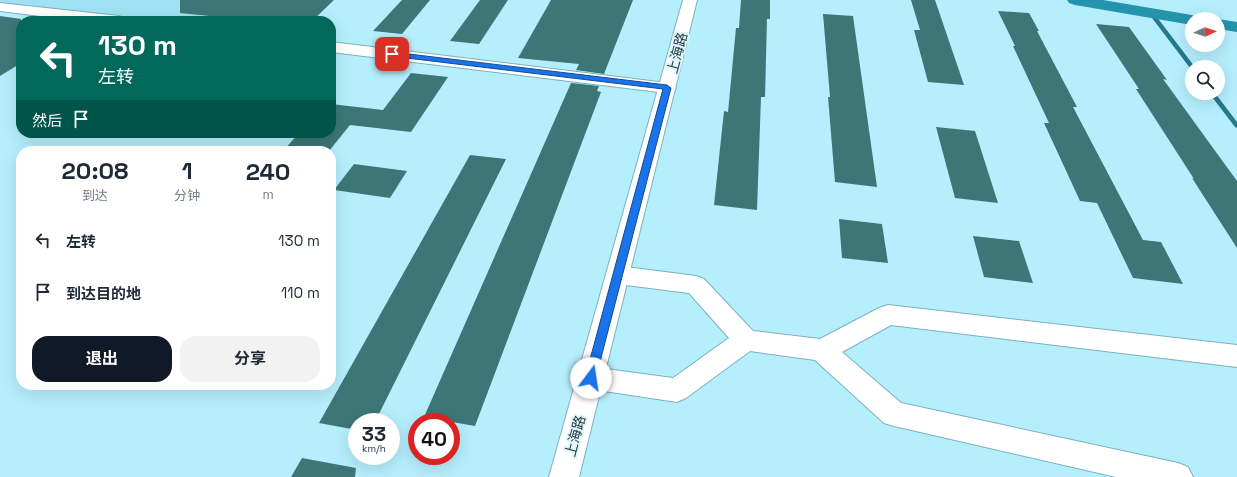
<!DOCTYPE html>
<html lang="zh">
<head>
<meta charset="utf-8">
<style>
	:root { --surface:#fff; --page:#f2f2f3; --text:#1f2937; --muted:#747a83; --accent:#111827 }
	body { margin:0; font-family:"Space Grotesk","Noto Sans SC",sans-serif; background:var(--page); color:var(--text); height:100vh; display:flex; flex-direction:column; font-size:15px; white-space:nowrap }
	* { box-sizing:border-box; margin:0 }
	p { font-size:13px; color:var(--muted) }
	.icon { flex:none; width:22px; height:22px; fill:none; stroke:currentColor; stroke-width:2; stroke-linecap:round; stroke-linejoin:round }
	.map { position:relative; flex:1; overflow:hidden }
	.sheet { position:absolute; left:16px; top:146px; width:320px; height:244px; display:flex; flex-direction:column; background:var(--surface); border-radius:16px; box-shadow:0 4px 16px #0002 }
	.sheet>* { flex:none }
	.guide { position:absolute; left:16px; top:16px; width:320px; height:122px; border-radius:16px; box-shadow:0 4px 16px #0002; background:#00695c; color:#fff; overflow:hidden }
	.needle { width:26px; rotate:86deg }
	.tools { position:absolute; left:1185px; top:12px; display:grid; gap:8px }
	.tools a { display:grid; place-items:center; width:40px; height:40px; border-radius:50%; background:var(--surface); box-shadow:0 4px 16px #0002; font-size:20px }
	.speed { position:absolute; left:348px; top:413px; display:flex; gap:8px; font-size:20px; font-weight:700; text-align:center }
	.speed>* { display:grid; place-content:center; width:52px; height:52px; border-radius:50%; background:var(--surface); box-shadow:0 4px 16px #0002; line-height:1 }
	.speed small { font-size:10px; font-weight:400 }
	.speed .limit { border:6px solid #d22; background:#fff; color:#111 }
	.pin { position:absolute; display:grid; place-items:center; width:34px; height:34px; color:#fff; margin:-17px; border-radius:8px; box-shadow:0 2px 6px #0006 }
	.me { position:absolute; width:44px; margin:-22px; rotate:14deg; stroke-linejoin:round; filter:drop-shadow(0 0 3px #0008) }
	.turn { display:flex; align-items:center; gap:14px; height:84px; padding:0 16px; font-size:18px }
	.turn .icon { width:52px; height:52px; stroke-width:2.5 }
	.turn b { display:block; font-size:28px; line-height:34px }
	.then { display:flex; align-items:center; height:38px; padding:0 16px; background:#0003; gap:8px; font-size:15px }
	.eta { display:flex; justify-content:space-evenly; align-items:center; height:68px; text-align:center }
	.eta b { font-size:24px; font-weight:700; line-height:28px }
	.cta { display:flex; gap:8px; margin-top:auto; padding:8px 16px }
	.cta a { flex:1; height:46px; border-radius:16px; background:var(--accent); color:#fff; font-size:16px; font-weight:700; line-height:46px; text-align:center }
	.cta a+a { background:var(--page); color:var(--text) }
	ul { padding:0; list-style:none }
	li { display:flex; align-items:center; gap:12px; height:52px; padding:0 16px }
	li div { flex:1 }
	li b { display:block; font-size:15px }
	li em { font-style:normal }
	.map>svg:first-child { display:block }
</style>
</head>
<body>
<div class="map">
<svg width="1237" height="477" viewBox="0 0 1237 477">
	<rect width="100%" height="100%" fill="#b5eefd"/>
	<polygon fill="#a0e2f3" points="0,0 221,0 193,21 106,21 0,9"/>
	<g fill="none" stroke-linecap="round" stroke-linejoin="round">
		<g fill="#24798c" fill-rule="evenodd">
			<polygon points="1149,12 1153,12 1195,67 1192,67 1192,69 1190,68 1149,14"/>
			<polygon points="1209,93 1215,93 1237,122 1237,128 1235,127"/>
		</g>
		<g fill="#2494ac" fill-rule="evenodd">
			<polygon points="1067,0 1103,0 1192,15 1198,17 1200,19 1192,19 1192,25 1075,5 1069,3"/>
			<polygon points="1218,19 1237,22 1237,32 1218,29"/>
		</g>
	</g>
	<g fill="#3c7777">
		<polygon points="180,0 334,0 312,21 258,21 180,13"/>
		<polygon points="402,0 430,0 402,34 373,31"/>
		<polygon points="480,0 508,0 479,44 450,41"/>
		<polygon points="551,0 633,0 604,74 576,70 579,64 518,58"/>
		<polygon points="741,0 770,0 770,19 767,19 765,97 761,97 757,210 714,205 724,111 728,112 736,28 739,28"/>
		<polygon points="911,0 935,0 964,85 928,82 914,30 920,30"/>
		<polygon points="998,11 1029,13 1039,31 1037,31 1077,107 1073,107 1143,240 1161,242 1183,284 1133,278 1097,203 1080,201 1044,123 1049,123 1013,46 1015,46"/>
		<polygon points="823,14 853,16 877,187 835,182 828,97 830,97"/>
		<polygon points="0,16 21,19 21,63 0,76"/>
		<polygon points="1096,24 1129,27 1167,80 1163,79 1237,181 1237,248 1192,178 1194,179 1136,89 1139,89"/>
		<polygon points="411,73 448,77 411,132 350,125 329,151 283,151 299,133 331,133 331,104 383,110"/>
		<polygon points="571,83 599,86 597,91 601,92 475,426 424,417"/>
		<polygon points="936,127 975,131 998,203 955,198"/>
		<polygon points="470,155 506,159 375,422 357,422 357,430 319,423"/>
		<polygon points="354,164 407,171 390,198 334,190"/>
		<polygon points="839,219 882,224 888,263 842,258"/>
		<polygon points="973,236 1019,241 1033,283 984,277"/>
		<polygon points="302,458 356,468 355,477 291,477"/>
	</g>
	<g fill="none" stroke-linecap="round" stroke-linejoin="round">
		<defs>
			<g id="street">
				<polygon points="0,3 119,16 124,18 127,21 81,21 0,11"/>
				<polygon points="331,42 667,83 673,84 676,88 673,92 667,93 331,52"/>
				<polygon points="618,266 696,276 704,279 753,331 820,339 879,308 888,305 1237,345 1237,367 891,325 842,352 901,403 1178,463 1188,467 1193,477 1116,477 894,426 884,423 815,360 750,351 686,398 677,402 591,389 582,386 578,378 582,370 591,367 673,378 729,338 689,293 618,284 610,281 606,275 610,269"/>
			</g>
			<polygon id="secondary" points="683,0 697,0 579,477 549,477"/>
		</defs>
		<use href="#street" stroke="#7bb2c0" stroke-width="2"/>
		<use href="#secondary" stroke="#7bb2c0" stroke-width="2"/>
		<use href="#street" fill="#fff" fill-rule="evenodd"/>
		<use href="#secondary" fill="#fff" fill-rule="evenodd"/>
	</g>
	<polygon fill="#1a73e8" stroke="#114b97" points="392,52 667,85 671,88 595,381 591,383 587,381 585,378 663,89 390,56 390,53"/>
	<g text-anchor="middle" dominant-baseline="central" stroke-width="4" stroke-linejoin="round" paint-order="stroke">
		<g font-size="14" fill="#253b41" stroke="#dff5fb">
			<text transform="translate(677 53) rotate(-75)">上海路</text>
			<text transform="translate(575 436) rotate(-75)">上海路</text>
		</g>
	</g>
</svg>
<div class="tools">
<a><svg class="needle" viewBox="-14 -14 28 28"><path d="M0-13l5 13h-10z" fill="#e53935"/><path d="M0 13l5-13h-10z" fill="#747a83"/></svg></a>
<a><svg class="icon" aria-label="search" viewBox="0 0 24 24"><circle cx="10" cy="10" r="6"/><path d="M15 15l6 6"/></svg></a>
</div>
<div class="speed"><div>33<small>km/h</small></div><div class="limit">40</div></div>
<div class="pin" style="left:392px;top:54px;background:#d93025"><svg class="icon" aria-label="arrive" viewBox="0 0 24 24"><path d="M6 21V4h12l-3 4 3 4H6"/></svg></div>
<svg class="me" style="left:591px;top:378px" viewBox="-20 -20 40 40"><circle r="19" fill="#fff"/><path d="M0-13L10 11 0 6-10 11z" fill="#1a73e8"/></svg>
<div class="guide">
<div class="turn"><svg class="icon" aria-label="left" viewBox="0 0 24 24"><path d="M17 20v-9H6M10 6l-5 5 5 5"/></svg><div><b>130 m</b>左转</div></div>
<div class="then">然后<svg class="icon" aria-label="arrive" viewBox="0 0 24 24"><path d="M6 21V4h12l-3 4 3 4H6"/></svg></div>
</div>
<section class="sheet">
<div class="eta">
<div><b>20:08</b><p>到达</p></div>
<div><b>1</b><p>分钟</p></div>
<div><b>240</b><p>m</p></div>
</div>
<ul>
<li><svg class="icon" aria-label="left" viewBox="0 0 24 24"><path d="M17 20v-9H6M10 6l-5 5 5 5"/></svg><div><b>左转</b></div><em>130 m</em></li>
<li><svg class="icon" aria-label="arrive" viewBox="0 0 24 24"><path d="M6 21V4h12l-3 4 3 4H6"/></svg><div><b>到达目的地</b></div><em>110 m</em></li>
</ul>
<div class="cta"><a>退出</a><a>分享</a></div>
</section>
</div>
</body>
</html>
